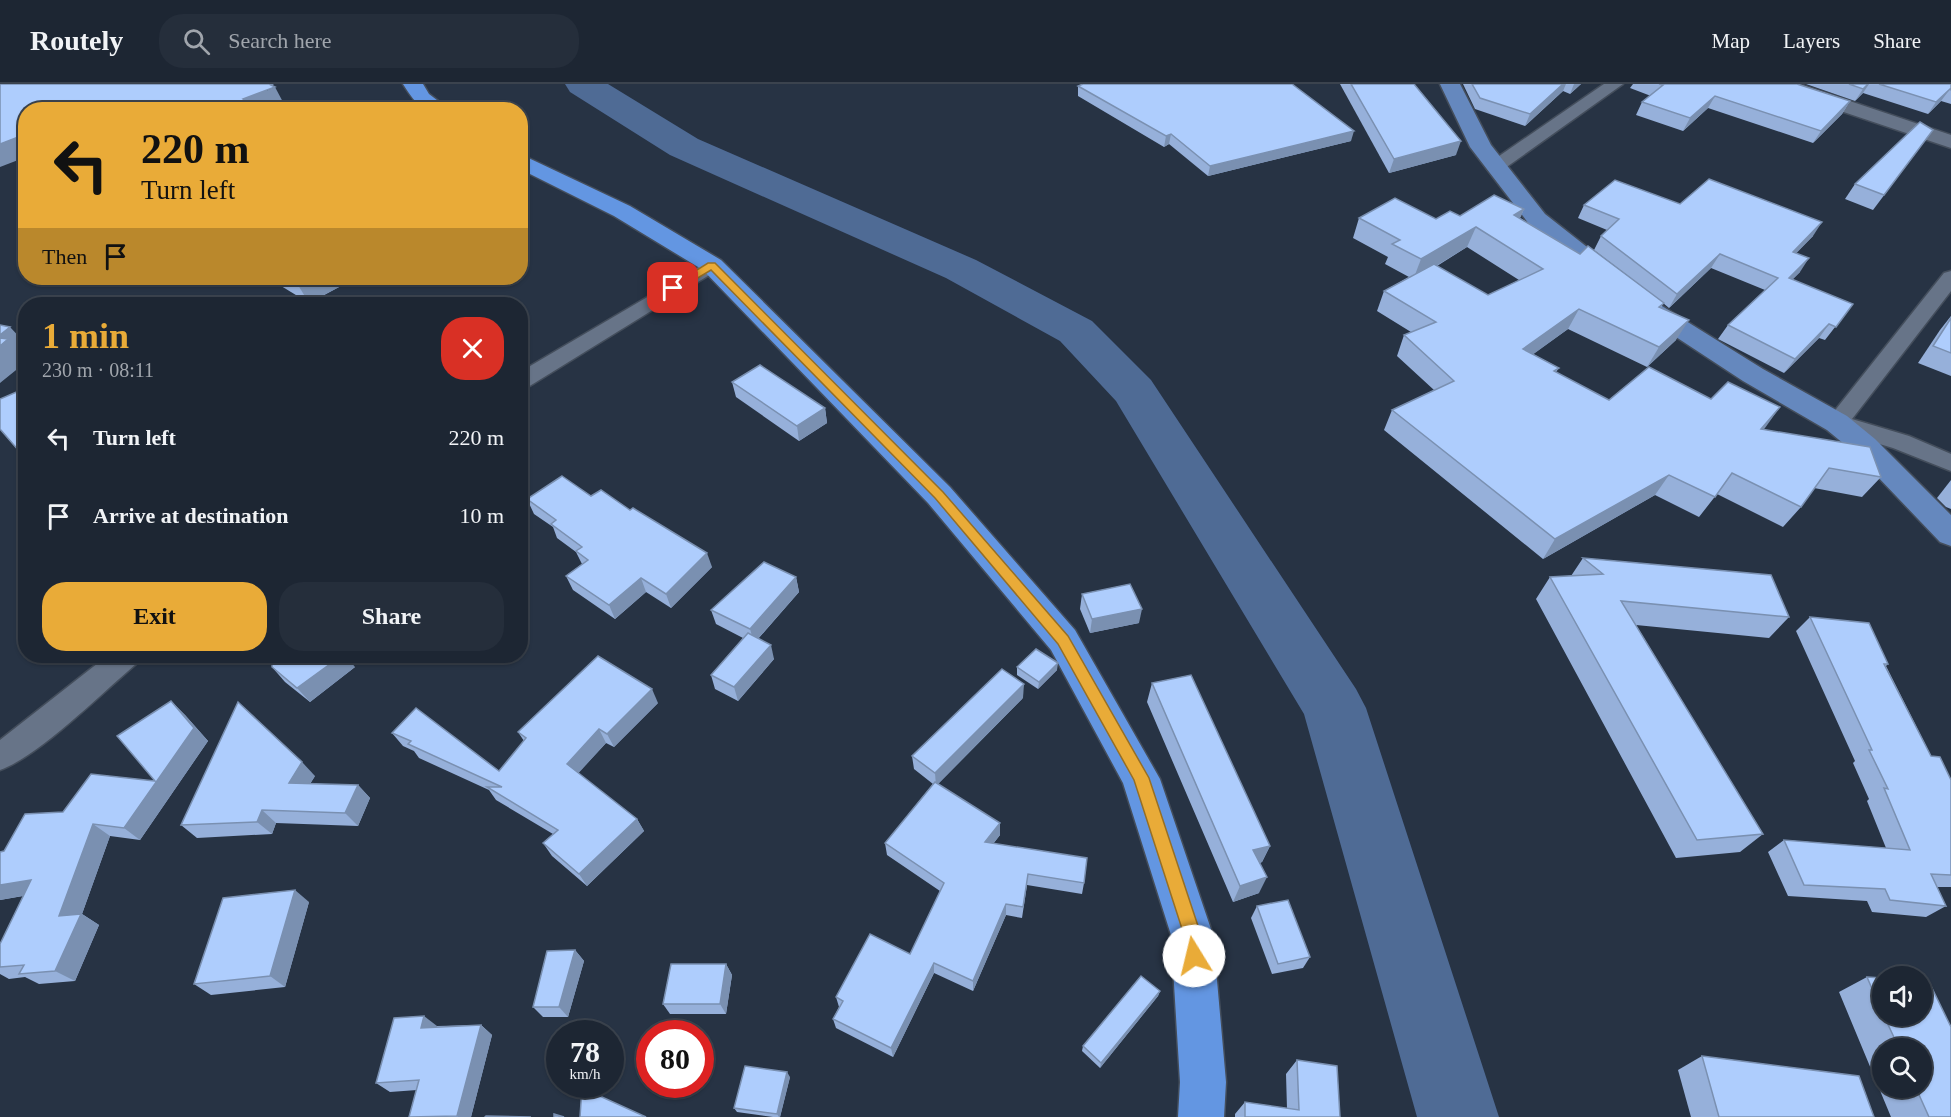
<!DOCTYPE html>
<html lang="en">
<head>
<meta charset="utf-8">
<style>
	:root { --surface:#1d2633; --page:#252e3b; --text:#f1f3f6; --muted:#a0a5ac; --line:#3b434e; --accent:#e9ab38 }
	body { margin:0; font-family:"Times New Roman",serif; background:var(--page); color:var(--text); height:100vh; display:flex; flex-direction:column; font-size:22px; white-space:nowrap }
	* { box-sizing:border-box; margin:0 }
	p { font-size:20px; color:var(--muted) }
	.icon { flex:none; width:33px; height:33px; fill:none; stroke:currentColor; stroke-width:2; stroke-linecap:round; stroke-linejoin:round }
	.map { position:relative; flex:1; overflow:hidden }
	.panel { position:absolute; left:18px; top:213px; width:510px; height:366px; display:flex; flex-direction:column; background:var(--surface); border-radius:24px; box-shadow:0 2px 4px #0004,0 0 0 2px var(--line) }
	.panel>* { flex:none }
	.hud { position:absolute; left:18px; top:18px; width:510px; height:183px; border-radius:24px; box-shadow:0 2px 4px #0004,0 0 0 2px var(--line); background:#e9ab38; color:#111; overflow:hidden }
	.tools { position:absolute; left:1872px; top:882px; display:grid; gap:12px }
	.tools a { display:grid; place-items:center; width:60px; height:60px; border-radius:50%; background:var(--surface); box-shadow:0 2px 4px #0004,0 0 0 2px var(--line); font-size:30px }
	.speed { position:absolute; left:546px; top:936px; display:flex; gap:12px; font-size:30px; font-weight:700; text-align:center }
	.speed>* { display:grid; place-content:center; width:78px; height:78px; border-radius:50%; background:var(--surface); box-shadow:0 2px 4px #0004,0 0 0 2px var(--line); line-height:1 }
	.speed small { font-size:15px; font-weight:400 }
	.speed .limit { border:9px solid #d22; background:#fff; color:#111 }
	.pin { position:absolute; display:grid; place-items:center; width:51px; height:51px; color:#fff; margin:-26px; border-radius:12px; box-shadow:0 3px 9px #0006 }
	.me { position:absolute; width:66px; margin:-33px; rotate:351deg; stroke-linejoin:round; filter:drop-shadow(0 0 4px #0008) }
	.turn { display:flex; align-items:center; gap:21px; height:126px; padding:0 24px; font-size:27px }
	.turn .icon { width:78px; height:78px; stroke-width:2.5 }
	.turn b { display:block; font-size:42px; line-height:51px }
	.then { display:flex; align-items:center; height:57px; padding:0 24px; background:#0003; gap:12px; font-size:22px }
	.round { display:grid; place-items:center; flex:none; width:63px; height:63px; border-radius:24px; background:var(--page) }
	.head { display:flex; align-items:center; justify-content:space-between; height:102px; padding:0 24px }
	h1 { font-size:36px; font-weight:700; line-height:45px; color:var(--accent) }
	.action { display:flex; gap:12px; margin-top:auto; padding:12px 24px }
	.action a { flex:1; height:69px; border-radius:24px; background:var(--accent); color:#111; font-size:24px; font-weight:700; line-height:69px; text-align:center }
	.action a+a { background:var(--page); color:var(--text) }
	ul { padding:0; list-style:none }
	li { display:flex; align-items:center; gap:18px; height:78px; padding:0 24px }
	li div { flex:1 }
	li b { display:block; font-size:22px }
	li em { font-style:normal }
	header { display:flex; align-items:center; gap:36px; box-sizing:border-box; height:84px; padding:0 30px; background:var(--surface); border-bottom:2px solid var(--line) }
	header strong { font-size:28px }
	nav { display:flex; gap:33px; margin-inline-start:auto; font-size:21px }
	.search { width:420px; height:54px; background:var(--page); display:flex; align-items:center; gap:15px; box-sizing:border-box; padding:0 21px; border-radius:24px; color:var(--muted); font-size:22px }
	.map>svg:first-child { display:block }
</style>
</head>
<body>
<header>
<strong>Routely</strong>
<div class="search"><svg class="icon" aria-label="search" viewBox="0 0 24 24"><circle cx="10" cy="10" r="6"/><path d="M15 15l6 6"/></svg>Search here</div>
<nav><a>Map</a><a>Layers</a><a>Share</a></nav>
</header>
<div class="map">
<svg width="1951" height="1033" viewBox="0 0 1951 1033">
	<rect width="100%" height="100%" fill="#273344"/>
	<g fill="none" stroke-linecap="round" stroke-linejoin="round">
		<polygon fill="#4f6b95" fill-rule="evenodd" points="565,0 608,0 698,55 976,176 1092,237 1151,296 1356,605 1366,624 1499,1033 1417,1033 1304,630 1116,317 1060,257 946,194 670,71 570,8"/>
		<defs>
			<g id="street">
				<polygon points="1604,0 1623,0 1501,87 1489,87 1486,83 1489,79"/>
				<polygon points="712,175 719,177 722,181 719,185 528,303 520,305 520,288"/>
				<polygon points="1951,187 1951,207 1852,335 1909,352 1951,370 1951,387 1893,364 1829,345 1825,339 1944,189"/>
				<path d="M107,572H140L136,580C102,609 39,672 0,686V656Z"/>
			</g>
			<polygon id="secondary" points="1769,0 1799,0 1951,51 1951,64 1772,4"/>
			<polygon id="primary" points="1440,0 1460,0 1491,61 1545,130 1662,222 1763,285 1847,332 1875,355 1951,431 1951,462 1940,458 1855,369 1827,346 1743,297 1644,232 1529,140 1470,63"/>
			<g id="highway">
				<path d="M403,0H423L429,10L450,26C422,26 418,24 403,0Z"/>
				<polygon points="520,70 630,122 721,176 950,403 1075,546 1160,695 1213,851 1226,998 1224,1033 1178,1033 1180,998 1171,851 1123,699 1051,566 928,419 703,186 614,132 520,85"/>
			</g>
		</defs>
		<use href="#street" stroke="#444e5c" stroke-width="3"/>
		<use href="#secondary" stroke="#444e5c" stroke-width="3"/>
		<use href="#primary" stroke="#444e5c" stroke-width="3"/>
		<use href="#highway" stroke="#444e5c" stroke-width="3"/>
		<use href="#street" fill="#677488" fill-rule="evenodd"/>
		<use href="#secondary" fill="#677488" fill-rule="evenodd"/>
		<use href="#primary" fill="#6588be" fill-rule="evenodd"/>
		<use href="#highway" fill="#6396e2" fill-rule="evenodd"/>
	</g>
	<g fill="#96b0da" fill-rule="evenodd">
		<polygon points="1340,0 1414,0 1456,71 1389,89"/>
		<polygon points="1463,0 1581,0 1570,10 1563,7 1525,42 1475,25"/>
		<polygon points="1633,0 1797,0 1850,17 1842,30 1813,59 1708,24 1683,47 1636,31 1642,18 1651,12 1630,4"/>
		<polygon points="1806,0 1951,0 1951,20 1941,17 1928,30 1863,9 1855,17"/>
		<polygon points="1078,2 1351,57 1208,92 1169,60 1164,63 1078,12"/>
		<polygon points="1933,46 1873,126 1845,115 1855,100"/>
		<path d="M1680,120L1813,152L1796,169L1800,188L1792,196L1853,220L1825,256L1819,254L1784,289L1718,255L1728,241L1765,206L1711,184L1669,224L1663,219L1661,224L1676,256L1647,283L1568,245L1533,270L1559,284L1556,288L1609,316L1763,345L1881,393L1862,413L1814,404L1801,423L1783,443L1717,410L1699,433L1655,411L1543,475L1384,346L1392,326L1434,306L1397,272L1404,251L1411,248L1377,227L1384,207L1409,193L1385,180L1388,173L1353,154L1359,134L1436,135L1460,132L1524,125L1520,134L1580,170L1645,205L1594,166L1601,152L1607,146L1578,134L1584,121ZM1467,163L1519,196L1488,211L1437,182Z"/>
		<polygon points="268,194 356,194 309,219"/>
		<polygon points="1951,232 1951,292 1918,279 1940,246"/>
		<polygon points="732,298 825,324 827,339 799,357 736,313"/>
		<polygon points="1951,396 1951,425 1946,423 1937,414"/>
		<polygon points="591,412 712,483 671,524 646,508 615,535 573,506 566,492 582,480 576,468 557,454 553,443 534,430 527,415"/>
		<polygon points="1583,474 1789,533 1769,554 1636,541 1763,750 1740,768 1676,774 1536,515 1550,493 1571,492"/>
		<polygon points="796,493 799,508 758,555 774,575 738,617 715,605 711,591 743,554 716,540 711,526"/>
		<polygon points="1082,510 1139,539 1090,549 1080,525"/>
		<polygon points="1810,533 1888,580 1886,582 1931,672 1951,696 1951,803 1937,803 1946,822 1926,833 1872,828 1867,817 1788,812 1768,768 1784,756 1886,764 1867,717 1869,715 1853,679 1855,677 1796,547"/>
		<polygon points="272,583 355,583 310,618 285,598"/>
		<polygon points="1017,583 1057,586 1038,605 1017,591"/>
		<polygon points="1152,599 1270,762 1262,778 1260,779 1259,809 1233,818 1147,618"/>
		<polygon points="1023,614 938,700 1000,739 1000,751 993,760 1084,799 1082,810 1027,801 1022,834 1006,831 973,907 934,889 893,973 836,944 833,935 839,923 836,913 910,870 940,807 887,771 885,759 933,700 914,685 912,672"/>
		<polygon points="171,617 185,631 208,657 140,756 110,752 82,830 99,841 75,897 39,900 25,893 9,895 0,890 0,860 23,812 0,816 0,768 4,767 63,728 155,697"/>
		<polygon points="658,619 614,663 606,659 578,689 637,735 644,747 587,802 552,772 543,759 553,750 496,716 489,706 419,674 414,667 403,662 392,649 499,687 524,657 518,648"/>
		<polygon points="315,692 310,700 358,701 370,714 358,742 276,739 272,750 197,754 181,741"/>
		<polygon points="309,818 285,903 211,911 194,900"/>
		<polygon points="1257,822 1310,873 1303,884 1272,890 1251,834"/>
		<polygon points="575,866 584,877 568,933 543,933 533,923"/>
		<polygon points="726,880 732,891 726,930 670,930 663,920"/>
		<path d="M1867,893L1882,894V932H1922L1951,1033H1891L1839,908ZM1882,964H1922V1004H1882Z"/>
		<polygon points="1160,907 1158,912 1100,984 1082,967 1083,962"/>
		<polygon points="481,941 492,951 471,1033 409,1033 417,1006 390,1008 376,999 437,942"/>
		<polygon points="1702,972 1874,1033 1691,1033 1678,986"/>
		<polygon points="1297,976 1340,1033 1235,1033 1235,1030 1245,1018 1287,1025 1286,990"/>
		<polygon points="790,993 780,1033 773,1033 737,1028 734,1024"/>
	</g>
	<g fill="#7a90b1">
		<polygon points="260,0 274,0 266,7 275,3 284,20 270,26 249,26 243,15"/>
		<polygon points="1563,0 1566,0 1563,7 1525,42 1530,30"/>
		<polygon points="1574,0 1581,0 1570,10"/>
		<polygon points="1868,0 1869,0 1863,9 1855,17 1863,5"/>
		<polygon points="1950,5 1941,17 1928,30 1936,18"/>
		<polygon points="1715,12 1708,24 1683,47 1690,34"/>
		<polygon points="1850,17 1842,30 1813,59 1821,47"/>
		<polygon points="1354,47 1351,57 1208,92 1210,82"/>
		<polygon points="26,50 26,73 0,83 0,60"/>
		<polygon points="1171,50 1169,60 1164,63 1166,52"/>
		<polygon points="1461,57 1456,71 1389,89 1394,75"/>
		<polygon points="1524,125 1515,145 1514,131"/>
		<polygon points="1822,138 1813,152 1784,182 1793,168"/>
		<polygon points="1476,143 1467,163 1413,196 1421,175"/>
		<polygon points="1720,170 1711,184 1669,224 1677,210"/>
		<polygon points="1809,174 1800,188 1779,208 1789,194"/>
		<polygon points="312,194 356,194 309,219 298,201"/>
		<polygon points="1579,225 1568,245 1513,285 1523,265"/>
		<polygon points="1689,236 1676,256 1647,283 1659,263"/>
		<polygon points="1829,240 1819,254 1784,289 1795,275"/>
		<polygon points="10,243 26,260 26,266 21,270 26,275 26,278 0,299 0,251"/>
		<polygon points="1780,323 1765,344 1745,365 1761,345"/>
		<polygon points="825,324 827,339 799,357 797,342"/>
		<polygon points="1669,391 1655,411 1543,475 1555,455"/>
		<polygon points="707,469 712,483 671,524 666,510"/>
		<polygon points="796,493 799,508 754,559 750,545"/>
		<polygon points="641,494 646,508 615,535 609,521"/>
		<polygon points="1142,525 1139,539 1090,549 1092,535"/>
		<polygon points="771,561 774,575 738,617 734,603"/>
		<polygon points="341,572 346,572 355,583 310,618 297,604"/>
		<polygon points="1058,579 1057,586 1038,605 1039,598"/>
		<polygon points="1024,600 1023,614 936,702 935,689"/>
		<polygon points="652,605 658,619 614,663 607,650"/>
		<polygon points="171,617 185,631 208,657 140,756 124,744 194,644"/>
		<polygon points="599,645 606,659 575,693 567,680"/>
		<polygon points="302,678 315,692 302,712 289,699"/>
		<polygon points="358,701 370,714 358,742 345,729"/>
		<polygon points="262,726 276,739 272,750 257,738"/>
		<polygon points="637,735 644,747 587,802 579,790"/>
		<polygon points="1000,739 1000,751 985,770 985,758"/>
		<polygon points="93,740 110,752 82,830 99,841 75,897 55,887 59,832"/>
		<polygon points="1270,762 1262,778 1245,782 1253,766"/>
		<polygon points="1267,793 1259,809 1233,818 1240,802"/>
		<polygon points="31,796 50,807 0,816 0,801"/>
		<polygon points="295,806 309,818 285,903 270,892"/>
		<polygon points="1006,820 1006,831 973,907 973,897"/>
		<polygon points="575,866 584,877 568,933 559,923"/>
		<polygon points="934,879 934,889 893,973 891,964"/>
		<polygon points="726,880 732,891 726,930 720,920"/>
		<polygon points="1160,907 1158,912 1100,984 1101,979"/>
		<polygon points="424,932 437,942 434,953 421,944"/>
		<polygon points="481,941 492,951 471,1033 458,1033 457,1032"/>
		<polygon points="787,988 790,993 780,1033 779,1033 777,1030"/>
	</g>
	<g fill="#aecdfd" stroke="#7a90b1" stroke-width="1.5">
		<polygon points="0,0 269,0 275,3 243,15 257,26 26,26 26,50 0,60"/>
		<polygon points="1083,0 1292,0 1354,47 1210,82 1171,50 1166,52 1078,2"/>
		<polygon points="1351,0 1414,0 1461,57 1394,75"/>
		<polygon points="1472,0 1563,0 1530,30 1480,14"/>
		<polygon points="1659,0 1797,0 1850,17 1821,47 1715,12 1690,34 1642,18 1663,1"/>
		<polygon points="1849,0 1868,0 1863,5"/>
		<polygon points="1879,0 1951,0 1951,6 1950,5 1936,18"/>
		<polygon points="1920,38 1933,46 1884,111 1855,100"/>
		<polygon points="1709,95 1822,138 1793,168 1809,174 1789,194 1853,220 1836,243 1829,240 1795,275 1728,241 1778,194 1720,170 1677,210 1601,152 1619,135 1584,121 1615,96 1680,120"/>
		<polygon points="1494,111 1524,125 1514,131 1580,170 1588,162 1664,219 1659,223 1689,236 1659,263 1579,225 1523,265 1559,284 1554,287 1609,316 1649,283 1711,315 1728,298 1780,323 1761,345 1870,363 1881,393 1829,384 1801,423 1732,389 1715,413 1669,391 1555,455 1392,326 1454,297 1404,251 1436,238 1384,207 1434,180 1488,211 1543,185 1476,143 1421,175 1392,160 1400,156 1359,134 1395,114 1436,135 1450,127 1460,132"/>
		<polygon points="286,194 312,194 298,201"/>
		<polygon points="1951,234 1951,269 1933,262"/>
		<polygon points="0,241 10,243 0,251"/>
		<polygon points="0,254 8,255 0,262"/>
		<polygon points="760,281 825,324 797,342 732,298"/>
		<polygon points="26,304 26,375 0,345 0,315"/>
		<polygon points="562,392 591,412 601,406 630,426 633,424 707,469 666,510 641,494 609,521 566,492 588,476 576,467 582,463 551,440 556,436 527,415"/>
		<polygon points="1583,474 1771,491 1789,533 1621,517 1763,750 1697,756 1550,493 1603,490"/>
		<polygon points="764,478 796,493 750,545 711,526"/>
		<polygon points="1130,500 1142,525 1092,535 1082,510"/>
		<polygon points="1810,533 1869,539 1888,580 1884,580 1931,672 1940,673 1951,696 1951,791 1931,790 1946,822 1890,816 1885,805 1804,801 1784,756 1910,766 1884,704 1888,705 1869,666 1872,666"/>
		<polygon points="748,549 771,561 734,603 711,591"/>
		<polygon points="1036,565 1058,579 1039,598 1017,583"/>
		<polygon points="272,572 341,572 297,604 272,583"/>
		<polygon points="598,572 652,605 607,650 599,645 567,680 637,735 579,790 543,759 558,746 487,703 502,703 408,660 411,657 392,649 416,624 499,687 526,654 518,648"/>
		<polygon points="1002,585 1024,600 935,689 912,672"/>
		<polygon points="1191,591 1270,762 1253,766 1267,793 1240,802 1152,599"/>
		<polygon points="171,617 194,644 124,744 93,740 59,832 81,830 55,887 19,890 24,881 0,883 0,860 31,796 0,801 0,768 4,767 25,730 63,728 91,690 155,697 117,652"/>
		<polygon points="238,618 302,678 289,699 358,701 345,729 262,726 257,738 181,741"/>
		<polygon points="935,698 1000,739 985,758 1087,774 1084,799 1028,790 1023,823 1006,820 973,897 934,879 891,964 833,935 843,917 836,913 870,850 910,870 944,799 885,759"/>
		<polygon points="295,806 270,892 194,900 223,814"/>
		<polygon points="1288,816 1310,873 1278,880 1257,822"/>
		<polygon points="575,866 559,923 533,923 547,867"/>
		<polygon points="671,880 726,880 720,920 663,920"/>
		<polygon points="1141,892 1160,907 1101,979 1083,962"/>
		<polygon points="1867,893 1882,894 1882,928"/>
		<polygon points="1922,897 1929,898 1951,943 1951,1033 1929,1033 1916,1004 1922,1004 1922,964 1899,964 1884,932 1922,932"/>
		<polygon points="424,932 421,944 481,941 457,1032 409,1033 419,996 376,999 394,934"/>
		<polygon points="1702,972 1859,992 1874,1033 1719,1033"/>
		<polygon points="1297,976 1337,982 1340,1033 1245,1033 1245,1018 1299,1026"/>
		<polygon points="745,982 787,988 777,1030 734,1024"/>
		<polygon points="582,1004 646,1033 580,1033"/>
		<polygon points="554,1030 564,1033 554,1033"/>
		<polygon points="486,1032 531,1033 485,1033"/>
	</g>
	<polygon fill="#e9ab38" stroke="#976f24" stroke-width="1.5" points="708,179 715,179 943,408 1068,552 1149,694 1201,851 1203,872 1200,878 1194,881 1188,878 1184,851 1134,696 1058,560 935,414 711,186 676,207 668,204"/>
</svg>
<div class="tools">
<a><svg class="icon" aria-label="sound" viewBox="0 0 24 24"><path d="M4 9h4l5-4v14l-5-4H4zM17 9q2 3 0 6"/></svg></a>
<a><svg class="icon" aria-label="search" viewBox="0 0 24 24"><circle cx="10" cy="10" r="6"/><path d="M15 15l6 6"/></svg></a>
</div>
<div class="speed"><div>78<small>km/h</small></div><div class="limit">80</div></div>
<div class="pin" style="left:673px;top:204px;background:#d93025"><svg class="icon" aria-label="arrive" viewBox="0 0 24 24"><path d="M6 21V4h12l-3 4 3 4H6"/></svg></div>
<svg class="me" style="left:1194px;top:872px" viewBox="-20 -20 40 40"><circle r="19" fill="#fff"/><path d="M0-13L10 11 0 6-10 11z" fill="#e9ab38"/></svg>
<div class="hud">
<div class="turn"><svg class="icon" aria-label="left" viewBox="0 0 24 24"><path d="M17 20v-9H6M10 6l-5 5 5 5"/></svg><div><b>220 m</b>Turn left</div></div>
<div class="then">Then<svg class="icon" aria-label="arrive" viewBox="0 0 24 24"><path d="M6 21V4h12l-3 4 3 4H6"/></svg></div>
</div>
<section class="panel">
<div class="head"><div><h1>1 min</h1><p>230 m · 08:11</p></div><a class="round" style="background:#d93025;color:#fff"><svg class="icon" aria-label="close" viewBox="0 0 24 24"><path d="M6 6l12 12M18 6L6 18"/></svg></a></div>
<ul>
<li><svg class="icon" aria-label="left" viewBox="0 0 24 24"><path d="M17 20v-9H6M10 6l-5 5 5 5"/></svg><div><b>Turn left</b></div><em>220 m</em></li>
<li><svg class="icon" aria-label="arrive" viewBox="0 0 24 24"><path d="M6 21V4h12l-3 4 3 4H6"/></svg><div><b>Arrive at destination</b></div><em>10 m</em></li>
</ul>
<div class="action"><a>Exit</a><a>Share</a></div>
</section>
</div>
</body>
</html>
